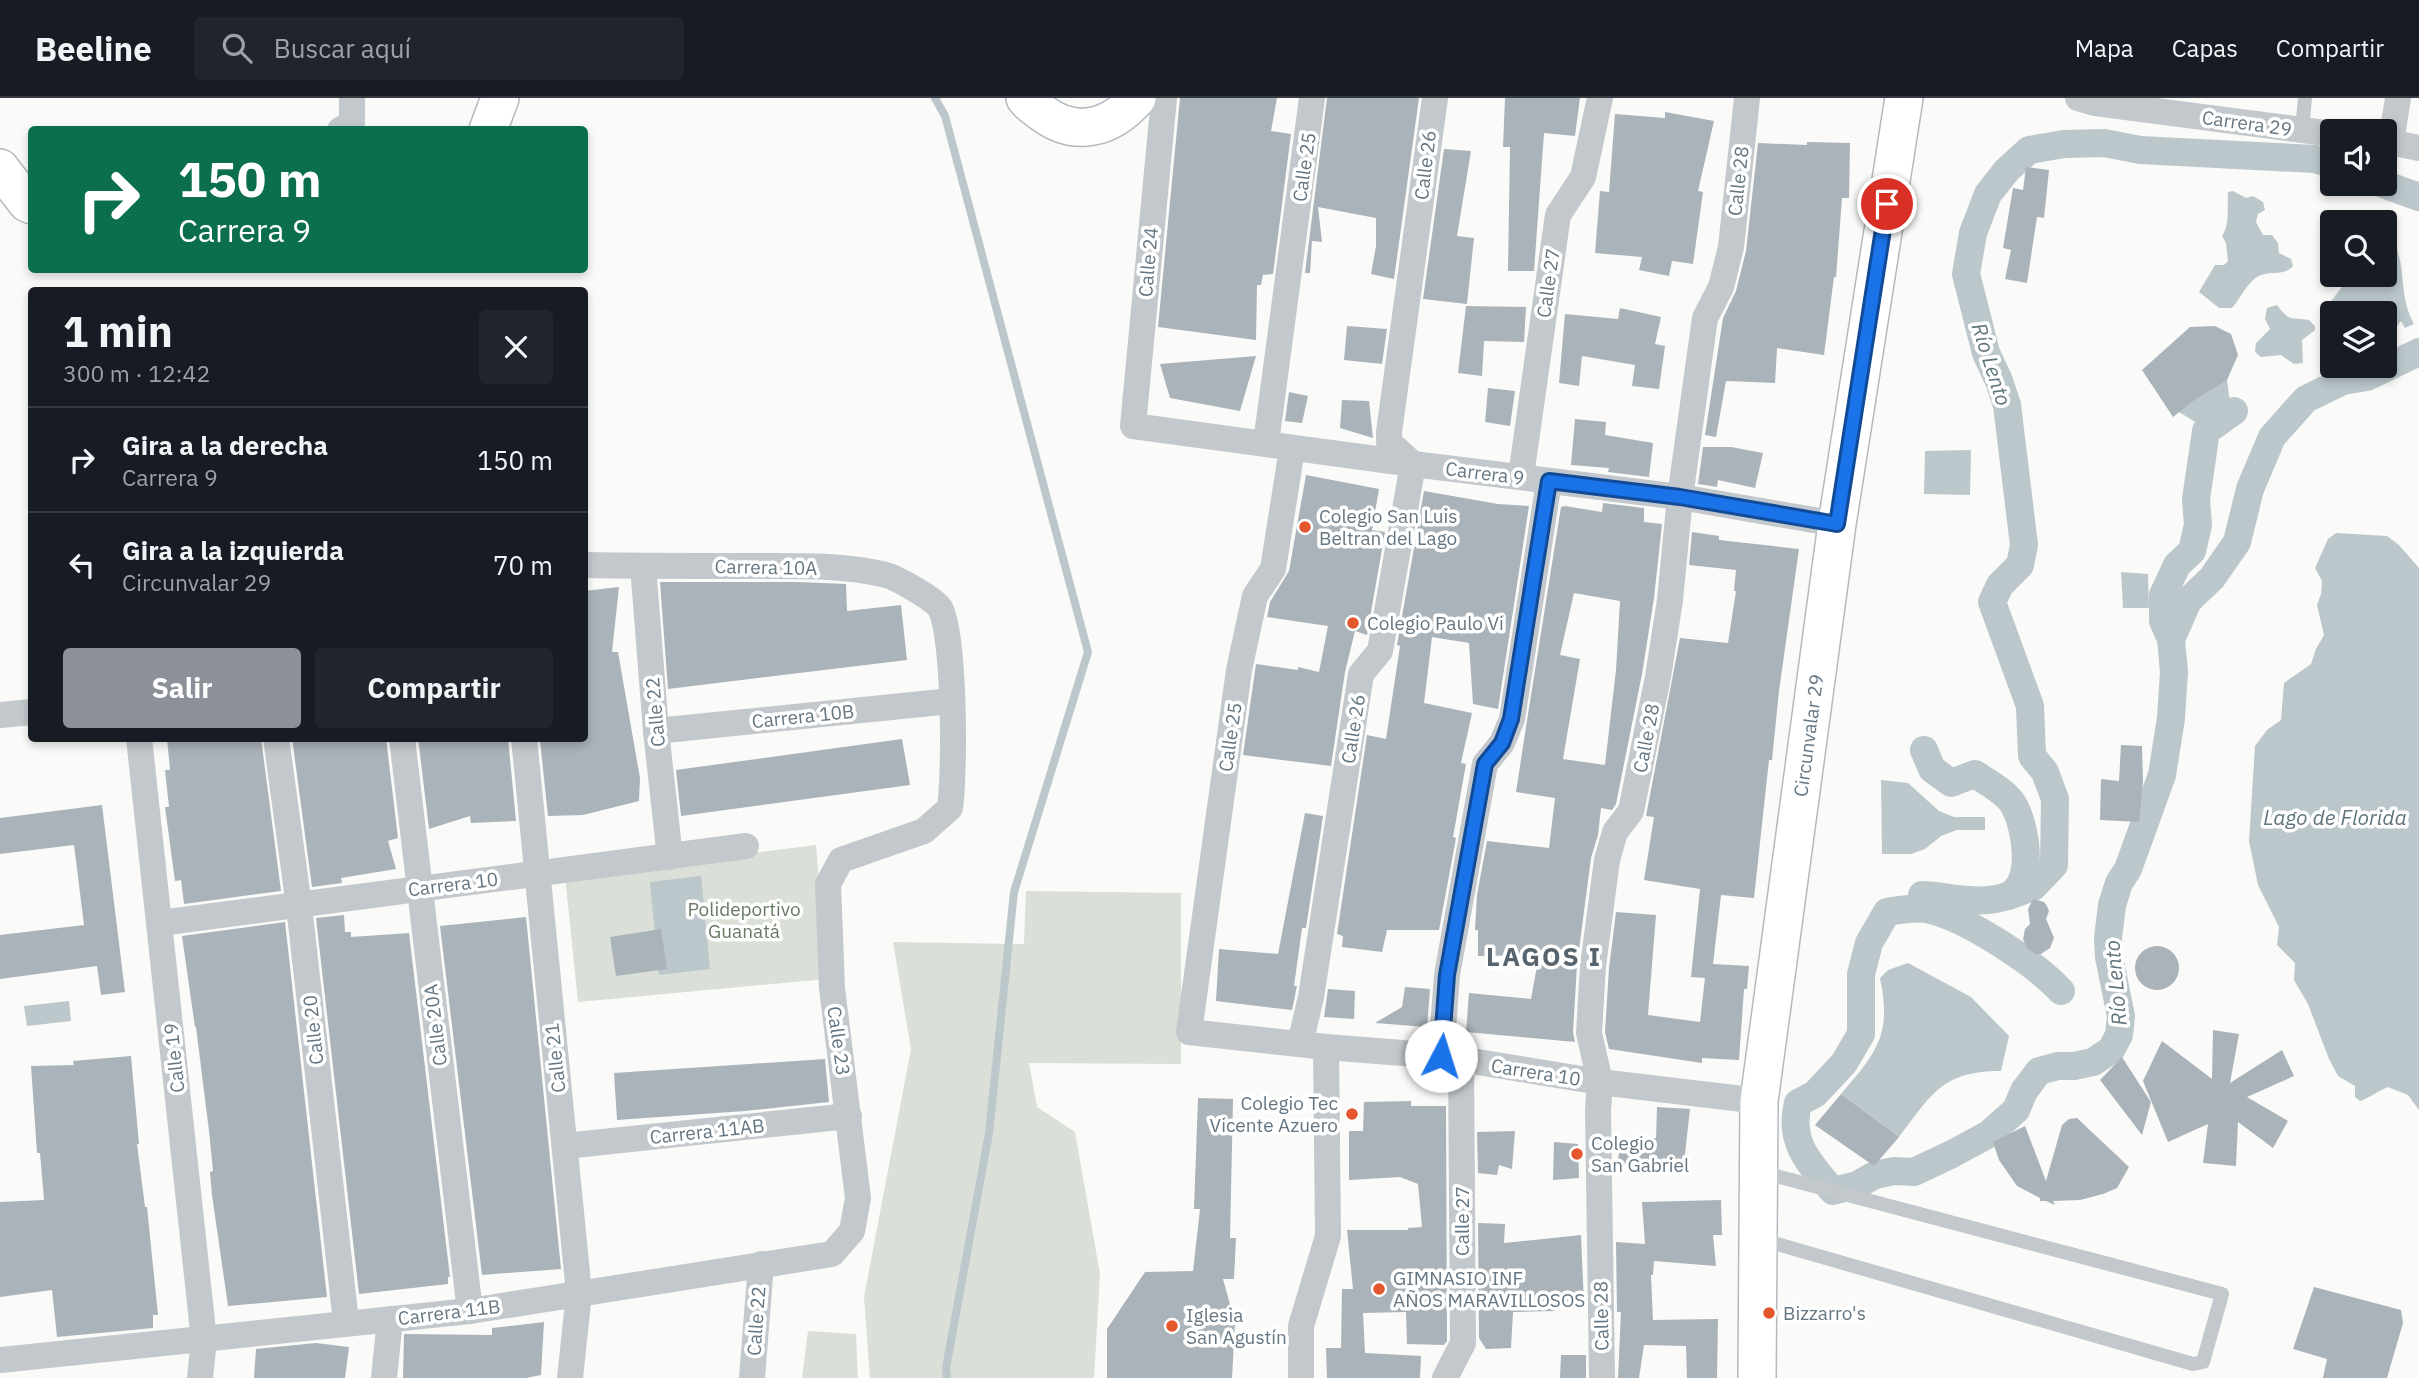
<!DOCTYPE html>
<html lang="es">
<head>
<meta charset="utf-8">
<style>
	:root { --surface:#171b24; --page:#20242c; --text:#f1f3f6; --muted:#9ea1a6; --line:#363941; --accent:#8c9099 }
	body { margin:0; font-family:"IBM Plex Sans",sans-serif; background:var(--page); color:var(--text); height:100vh; display:flex; flex-direction:column; font-size:26px; white-space:nowrap }
	* { box-sizing:border-box; margin:0 }
	p { font-size:23px; color:var(--muted) }
	.icon { flex:none; width:38px; height:38px; fill:none; stroke:currentColor; stroke-width:2; stroke-linecap:round; stroke-linejoin:round }
	.map { position:relative; flex:1; overflow:hidden }
	.panel { position:absolute; left:28px; top:189px; width:560px; height:455px; display:flex; flex-direction:column; background:var(--surface); border-radius:7px; box-shadow:0 4px 10px #0003 }
	.panel>* { flex:none }
	.top-card { position:absolute; left:28px; top:28px; width:560px; height:147px; border-radius:7px; box-shadow:0 4px 10px #0003; background:#0b6e4f; color:#fff; overflow:hidden }
	.fabs { position:absolute; left:2320px; top:21px; display:grid; gap:14px }
	.fabs a { display:grid; place-items:center; width:77px; height:77px; border-radius:7px; background:var(--surface); box-shadow:0 4px 10px #0003; font-size:35px }
	.pin { position:absolute; display:grid; place-items:center; width:60px; height:60px; color:#fff; margin:-30px; border:4px solid #fff; border-radius:50%; box-shadow:0 2px 7px #0007 }
	.me { position:absolute; width:77px; margin:-38px; rotate:5deg; stroke-linejoin:round; filter:drop-shadow(0 0 5px #0008) }
	.turn { display:flex; align-items:center; gap:24px; height:147px; padding:0 35px; font-size:32px }
	.turn .icon { width:91px; height:91px; stroke-width:2.5 }
	.turn b { display:block; font-size:49px; line-height:60px }
	.round { display:grid; place-items:center; flex:none; width:74px; height:74px; border-radius:7px; background:var(--page) }
	.summary { display:flex; align-items:center; justify-content:space-between; height:119px; padding:0 35px }
	h1 { font-size:42px; font-weight:700; line-height:52px }
	.cta { display:flex; gap:14px; margin-top:auto; padding:14px 35px }
	.cta a { flex:1; height:80px; border-radius:7px; background:var(--accent); color:#fff; font-size:28px; font-weight:700; line-height:80px; text-align:center }
	.cta a+a { background:var(--page); color:var(--text) }
	ul { padding:0; list-style:none }
	li { display:flex; align-items:center; gap:21px; height:105px; padding:0 35px; border-top:2px solid var(--line) }
	li div { flex:1 }
	li b { display:block; font-size:26px }
	li em { font-style:normal }
	header { display:flex; align-items:center; gap:42px; box-sizing:border-box; height:98px; padding:0 35px; background:var(--surface); border-bottom:2px solid var(--line) }
	header strong { font-size:33px }
	nav { display:flex; gap:38px; margin-inline-start:auto; font-size:24px }
	.search { width:490px; height:63px; background:var(--page); display:flex; align-items:center; gap:18px; box-sizing:border-box; padding:0 24px; border-radius:7px; color:var(--muted); font-size:26px }
	.map>svg:first-child { display:block }
</style>
</head>
<body>
<header>
<strong>Beeline</strong>
<div class="search"><svg class="icon" aria-label="search" viewBox="0 0 24 24"><circle cx="10" cy="10" r="6"/><path d="M15 15l6 6"/></svg>Buscar aquí</div>
<nav><a>Mapa</a><a>Capas</a><a>Compartir</a></nav>
</header>
<div class="map">
<svg width="2419" height="1280" viewBox="0 0 2419 1280">
	<rect width="100%" height="100%" fill="#fafaf8"/>
	<g fill="#dadfd7">
		<polygon points="816,747 827,881 578,904 565,778"/>
		<polygon points="1026,793 1181,795 1181,966 1029,965 1037,1009 1075,1034 1100,1176 1094,1280 870,1280 864,1199 911,951 893,844 1024,846"/>
		<polygon points="808,1233 856,1236 858,1280 802,1280"/>
	</g>
	<g fill="#bbc7cb">
		<path d="M2233,93L2246,100L2253,98L2263,104L2265,112L2258,116L2256,124L2263,137H2272L2278,145L2279,155L2291,161L2293,168C2284,178 2273,173 2261,177C2248,182 2241,200 2232,210H2219L2199,194L2215,167H2224L2228,163L2226,145L2222,138C2230,126 2227,109 2228,94Z"/>
		<path d="M2385,144L2396,148C2406,175 2399,198 2414,226L2405,230L2401,223L2391,236L2385,233V215H2333V247L2330,246L2324,212L2349,180V177H2385Z"/>
		<path d="M2277,207C2290,224 2289,219 2309,222L2315,228V232L2302,242L2303,265L2294,266L2281,257L2261,259L2255,254L2256,245L2270,231L2265,221L2267,210Z"/>
		<path d="M2227,282C2230,306 2234,312 2212,329L2197,325L2179,314L2184,298Z"/>
		<polygon points="1971,352 1970,397 1924,396 1925,353"/>
		<path d="M2336,435L2387,438L2399,447L2419,470V1012L2408,997L2388,989C2377,993 2370,1000 2360,1003L2355,999V988L2338,978L2329,961L2308,906L2294,882L2295,865L2277,847L2279,829L2258,787L2249,743L2255,648L2267,632L2281,622L2284,585L2311,566L2316,551L2324,537L2317,507L2321,496L2322,483L2315,470L2328,441Z"/>
		<polygon points="2121,474 2148,476 2149,510 2123,510"/>
		<polygon points="1881,682 1908,685 1939,713 1954,719 1985,719 1985,732 1957,732 1941,738 1925,751 1911,756 1882,756"/>
		<polygon points="701,778 710,871 659,877 650,784"/>
		<path d="M1908,865L1971,899L2009,938L2001,973C1942,973 1932,996 1899,1039L1841,996C1877,954 1892,937 1880,880L1888,872Z"/>
		<polygon points="69,903 71,923 27,928 24,908"/>
	</g>
	<g fill="none" stroke-linecap="round" stroke-linejoin="round">
		<polyline stroke="#bbc7cb" stroke-width="8" points="935,0 945,18 1088,554 1014,794 989,1035 946,1270 947,1280"/>
		<g stroke="#bbc7cb" stroke-width="28">
			<polyline points="2383,86 2419,99"/>
			<polyline points="2171,541 2188,503 2212,480 2237,444 2250,391 2272,339 2306,301 2343,283 2367,279 2419,254"/>
			<path d="M1922,797C1948,798 1981,808 2007,798C2036,787 2026,727 2013,706C2006,694 1987,684 1975,676L1951,685L1932,671L1924,652"/>
			<polyline points="2008,798 2033,789 2054,767 2055,701 2045,674 2032,658 2030,608 1992,504 2000,487 2020,467 2024,447 2007,307 1999,283 1986,255 1966,176 1973,135 1988,96 2007,72 2029,52 2064,46 2104,45 2140,52 2315,61 2333,67"/>
			<path d="M2061,893C2035,865 1964,818 1926,811C1914,809 1899,812 1887,814L1869,845L1861,876V936L1844,965L1815,996L1798,1005C1788,1044 1809,1065 1833,1093L1857,1087L1875,1077L1894,1073L1914,1074L1952,1056L1989,1036L2016,1012L2024,993L2039,973L2058,968H2074L2093,964L2111,952L2119,937L2121,918L2109,859L2108,840L2112,807L2119,785L2128,771L2162,677L2171,620L2174,574L2171,541L2163,523V497L2177,467L2192,453L2198,427L2196,401L2206,333L2234,313"/>
		</g>
	</g>
	<g fill="#aab3b9" fill-rule="evenodd">
		<polygon points="1180,0 1277,0 1271,33 1291,36 1273,176 1263,177 1261,187 1257,187 1256,242 1158,229"/>
		<polygon points="1327,0 1419,0 1394,181 1371,176 1376,148 1376,120 1318,109 1322,144 1312,143 1310,175 1305,175"/>
		<polygon points="1505,0 1580,0 1575,38 1544,35 1534,173 1508,173 1510,49 1503,49"/>
		<polygon points="1665,14 1714,23 1698,93 1703,94 1693,166 1672,163 1669,178 1639,172 1642,159 1595,155 1600,93 1609,94 1615,16 1665,20"/>
		<polygon points="1807,44 1850,45 1849,100 1842,100 1836,179 1834,179 1824,257 1777,250 1775,285 1726,283 1716,339 1705,337 1723,220 1736,193 1746,153 1758,45 1807,47"/>
		<polygon points="1444,51 1471,53 1457,138 1474,140 1467,206 1423,201"/>
		<polygon points="2026,69 2049,72 2044,120 2037,119 2027,185 2005,181 2011,152 2003,150 2013,90 2023,92"/>
		<polygon points="1466,208 1526,209 1524,244 1484,243 1482,278 1458,275"/>
		<polygon points="1620,210 1661,219 1655,246 1665,248 1659,291 1632,288 1635,267 1582,258 1579,288 1559,285 1565,216 1618,221"/>
		<polygon points="1347,228 1387,231 1382,266 1344,262"/>
		<polygon points="2215,228 2231,236 2238,257 2227,282 2193,303 2173,319 2142,272 2190,229"/>
		<polygon points="1256,258 1240,313 1170,300 1160,266"/>
		<polygon points="1488,290 1515,293 1510,328 1485,324"/>
		<polygon points="1289,294 1308,298 1302,325 1285,323"/>
		<polygon points="1342,302 1369,303 1373,340 1340,330"/>
		<polygon points="1575,321 1606,324 1605,337 1653,345 1649,379 1608,374 1609,370 1571,367"/>
		<polygon points="1703,349 1731,349 1763,355 1755,390 1718,382 1717,389 1698,386"/>
		<polygon points="1306,377 1379,391 1372,432 1385,434 1367,537 1355,533 1345,574 1331,668 1243,657 1256,566 1298,572 1298,569 1319,574 1328,528 1267,519 1270,504 1289,473"/>
		<polygon points="1424,393 1498,406 1529,408 1498,611 1473,606 1469,545 1432,539 1424,605 1472,615 1461,665 1466,666 1453,739 1456,740 1439,832 1387,832 1382,854 1342,849 1343,838 1337,836 1367,637 1386,641 1400,548 1397,547"/>
		<path d="M1603,405L1644,410V424L1662,426L1654,500L1642,576L1616,706L1612,712L1601,710L1598,737L1591,760L1577,867L1573,934L1575,944L1466,934L1469,895L1531,901L1539,857L1478,858V832H1475L1477,797L1487,743L1549,750L1555,700L1516,694L1526,629L1561,409L1565,408L1602,414ZM1574,495L1620,503L1616,572L1605,667L1563,661L1580,561L1560,557Z"/>
		<polygon points="1692,434 1719,438 1719,442 1799,451 1779,593 1772,662 1769,662 1754,800 1721,797 1713,866 1749,868 1747,891 1744,891 1739,962 1702,960 1702,965 1609,951 1605,934 1609,870 1616,814 1656,817 1648,917 1700,924 1705,880 1691,879 1700,791 1644,782 1654,719 1646,718 1680,540 1728,545 1736,493 1734,493 1736,472 1689,467"/>
		<polygon points="660,484 797,484 846,486 847,513 901,507 907,562 668,591"/>
		<polygon points="619,489 612,554 618,554 640,680 639,703 583,717 548,718 540,643 584,640 584,493"/>
		<polygon points="167,640 261,640 281,793 184,806 181,782 175,783 165,709 169,709 165,672 170,672"/>
		<polygon points="292,640 386,640 398,740 388,743 396,771 341,780 342,785 312,789"/>
		<polygon points="418,640 508,640 516,723 471,725 470,718 429,731"/>
		<polygon points="902,641 910,687 681,718 676,672"/>
		<polygon points="2121,647 2142,648 2143,683 2139,724 2100,722 2101,681 2119,683"/>
		<polygon points="102,707 125,894 101,897 97,868 0,881 0,837 84,827 74,747 0,756 0,720"/>
		<polygon points="1305,715 1323,718 1306,830 1302,830 1294,888 1297,888 1292,912 1216,903 1219,851 1278,856"/>
		<polygon points="2033,801 2044,804 2047,808 2049,813 2046,821 2054,840 2050,850 2041,856 2036,856 2027,850 2023,841 2025,831 2030,826 2028,811"/>
		<polygon points="344,817 345,834 351,834 351,839 409,835 450,1179 448,1179 448,1186 359,1196 316,820"/>
		<polygon points="526,819 561,1171 482,1177 440,828"/>
		<polygon points="285,824 327,1199 228,1208 212,1097 210,1074 213,1073 209,1033 196,929 195,929 182,838"/>
		<polygon points="661,831 667,871 616,878 610,839"/>
		<circle cx="2157" cy="870" r="22"/>
		<polygon points="1405,889 1430,891 1427,929 1375,925 1402,909"/>
		<polygon points="1328,891 1355,893 1354,921 1324,919"/>
		<polygon points="2213,932 2239,936 2230,985 2282,952 2294,978 2247,999 2288,1023 2273,1050 2238,1024 2236,1068 2203,1065 2208,1026 2168,1044 2143,983 2162,943 2212,981"/>
		<polygon points="131,958 139,1046 137,1046 145,1109 147,1109 158,1217 153,1217 153,1230 57,1239 52,1192 0,1199 0,1104 44,1102 40,1055 37,1055 31,968 74,967 73,963"/>
		<polygon points="2122,959 2151,1004 2142,1037 2100,982"/>
		<polygon points="825,961 829,1004 745,1013 617,1022 614,975"/>
		<polygon points="1841,996 1899,1039 1874,1068 1815,1027"/>
		<polygon points="1198,1000 1233,1001 1230,1140 1236,1140 1234,1181 1223,1181 1235,1225 1232,1280 1107,1280 1107,1231 1145,1174 1193,1173 1200,1111 1194,1111"/>
		<polygon points="1411,1003 1411,1008 1446,1008 1447,1243 1444,1247 1407,1246 1406,1214 1363,1215 1365,1255 1421,1258 1420,1280 1327,1280 1326,1250 1341,1250 1342,1191 1353,1191 1347,1132 1408,1132 1408,1130 1422,1129 1418,1086 1400,1079 1349,1082 1349,1033 1363,1033 1364,1004"/>
		<polygon points="1657,1009 1690,1011 1684,1065 1617,1068 1621,1041 1656,1040"/>
		<polygon points="2077,1020 2129,1069 2117,1090 2103,1096 2080,1102 2053,1103 2055,1107 2046,1103 2040,1103 2040,1100 2017,1088 1999,1062 1993,1044 2025,1028 2046,1083 2062,1027 2069,1021"/>
		<polygon points="1515,1033 1512,1071 1499,1067 1497,1077 1478,1075 1477,1034"/>
		<polygon points="1554,1044 1578,1046 1579,1080 1553,1082"/>
		<polygon points="1721,1102 1722,1137 1713,1137 1716,1168 1654,1163 1653,1177 1651,1177 1653,1222 1718,1221 1717,1280 1687,1280 1686,1248 1644,1247 1639,1280 1618,1280 1621,1214 1617,1214 1616,1144 1645,1146 1642,1104"/>
		<polygon points="1478,1125 1505,1126 1504,1145 1581,1137 1584,1206 1555,1211 1555,1213 1513,1214 1511,1250 1486,1251 1479,1240"/>
		<polygon points="2314,1189 2401,1212 2403,1225 2387,1280 2323,1280 2327,1261 2293,1251"/>
		<polygon points="544,1224 541,1277 526,1280 403,1280 404,1236 492,1237 492,1230"/>
		<polygon points="316,1245 349,1249 345,1280 254,1280 256,1251"/>
		<polygon points="1561,1257 1586,1257 1586,1280 1560,1280"/>
	</g>
	<g fill="none" stroke-linecap="round" stroke-linejoin="round">
		<defs>
			<g id="secondary">
				<path d="M1025,0C1029,6 1035,10 1041,14C1075,40 1110,31 1137,0"/>
				<polyline points="488,32 500,0"/>
				<polyline points="0,70 27,105 32,107"/>
				<path id="s1" d="M1757,1280L1759,1003L1837,426L1904,0"/>
			</g>
		</defs>
		<use href="#secondary" stroke="#b3babf" stroke-width="40"/>
		<g stroke="#c3c8cc" stroke-width="14">
			<polyline points="2302,32 2305,0"/>
			<polyline points="1760,1141 2193,1266 2203,1264 2222,1196 1761,1074"/>
		</g>
		<g stroke="#c3c8cc" stroke-width="26">
			<polyline points="1164,0 1133,328 1413,366 1680,399 1837,426"/>
			<polyline points="2078,0 2095,5 2333,36"/>
			<polyline points="340,32 352,25 352,0"/>
			<polyline points="2385,43 2419,50"/>
			<polyline points="2391,44 2398,0"/>
			<polyline points="1266,345 1312,0"/>
			<polyline points="1292,351 1273,471 1255,498 1239,572 1189,934 1326,949 1441,958 1600,984 1759,1003"/>
			<polyline points="1521,378 1558,117 1583,79 1600,0"/>
			<polyline points="643,468 656,633 670,759"/>
			<polyline points="0,617 32,614"/>
			<polyline points="656,633 951,603"/>
			<polyline points="139,640 204,1242 200,1280"/>
			<polyline points="276,640 299,808 346,1224"/>
			<polyline points="402,640 470,1213"/>
			<polyline points="524,640 579,1195 570,1280"/>
			<polyline points="160,825 746,748"/>
			<polyline points="1300,946 1311,899 1361,576 1380,553 1413,366 1389,344 1389,334 1435,0"/>
			<polyline points="1441,958 1447,877 1485,666 1502,645 1512,621 1549,383"/>
			<polyline points="565,1048 849,1018"/>
			<path d="M0,1262L470,1213L832,1156L852,1133L858,1100L832,890L828,786L841,762L924,733L950,710C955,675 955,538 940,510C934,501 897,480 886,477C840,466 791,468 744,468C690,468 638,468 584,467"/>
			<polyline points="384,1280 390,1221"/>
			<polyline points="752,1280 761,1166"/>
			<polyline points="1301,1280 1301,1228 1328,1138 1326,949"/>
			<polyline points="1445,1280 1463,1245 1461,962"/>
			<polyline points="1602,1280 1598,1012 1600,984 1589,935 1593,868 1607,762 1615,734 1631,713 1658,579 1670,502 1680,399 1705,220 1721,189 1731,149 1747,0"/>
		</g>
		<use href="#secondary" stroke="#fff" stroke-width="37"/>
	</g>
	<g fill="none" stroke-linecap="round" stroke-linejoin="round">
		<defs>
			<polyline id="route" points="1441,958 1447,877 1485,666 1502,645 1511,621 1549,383 1680,399 1837,426 1887,106"/>
		</defs>
		<use href="#route" stroke="#114b97" stroke-width="18"/>
		<use href="#route" stroke="#1a73e8" stroke-width="12"/>
	</g>
	<g fill="#e4572e" stroke="#fff" stroke-width="2.5">
		<circle cx="1305" cy="429" r="7"/>
		<circle cx="1353" cy="525" r="7"/>
		<circle cx="1352" cy="1016" r="7"/>
		<circle cx="1577" cy="1056" r="7"/>
		<circle cx="1379" cy="1191" r="7"/>
		<circle cx="1769" cy="1215" r="7"/>
		<circle cx="1172" cy="1228" r="7"/>
	</g>
	<g text-anchor="middle" dominant-baseline="central" stroke-width="7" stroke-linejoin="round" paint-order="stroke">
		<g font-size="19" fill="#657683" stroke="#fff">
			<text transform="translate(2247 25) rotate(8)">Carrera 29</text>
			<text transform="translate(1425 67) rotate(-83)">Calle 26</text>
			<text transform="translate(1304 69) rotate(-82)">Calle 25</text>
			<text transform="translate(1738 83) rotate(-84)">Calle 28</text>
			<text transform="translate(1148 164) rotate(-85)">Calle 24</text>
			<text transform="translate(1548 185) rotate(-82)">Calle 27</text>
			<text transform="translate(1485 375) rotate(7)">Carrera 9</text>
			<text transform="translate(766 469) rotate(1)">Carrera 10A</text>
			<text transform="translate(655 614) rotate(-95)">Calle 22</text>
			<text transform="translate(803 618) rotate(-6)">Carrera 10B</text>
			<text transform="translate(1353 631) rotate(-81)">Calle 26</text>
			<text stroke="none"><textPath href="#s1" startOffset="646">Circunvalar 29</textPath></text>
			<text transform="translate(1230 639) rotate(-82)">Calle 25</text>
			<text transform="translate(1646 640) rotate(-79)">Calle 28</text>
			<text transform="translate(453 786) rotate(-7)">Carrera 10</text>
			<text transform="translate(435 927) rotate(-97)">Calle 20A</text>
			<text transform="translate(313 932) rotate(-96)">Calle 20</text>
			<text transform="translate(839 943) rotate(82)">Calle 23</text>
			<text transform="translate(174 960) rotate(-96)">Calle 19</text>
			<text transform="translate(555 960) rotate(-96)">Calle 21</text>
			<text transform="translate(1536 974) rotate(9)">Carrera 10</text>
			<text transform="translate(707 1033) rotate(-6)">Carrera 11AB</text>
			<text transform="translate(1462 1123) rotate(-90)">Calle 27</text>
			<text transform="translate(449 1214) rotate(-7)">Carrera 11B</text>
			<text transform="translate(1601 1218) rotate(-91)">Calle 28</text>
			<text transform="translate(756 1223) rotate(-86)">Calle 22</text>
		</g>
		<g font-size="19" fill="#657683" stroke="#fff" text-anchor="start">
			<text x="1319" y="418">Colegio San Luis<tspan x="1319" dy="22">Beltran del Lago</tspan></text>
			<text x="1367" y="525">Colegio Paulo Vi</text>
			<text x="1338" y="1005" text-anchor="end">Colegio Tec<tspan x="1338" dy="22">Vicente Azuero</tspan></text>
			<text x="1591" y="1045">Colegio<tspan x="1591" dy="22">San Gabriel</tspan></text>
			<text x="1393" y="1180">GIMNASIO INF<tspan x="1393" dy="22">AÑOS MARAVILLOSOS</tspan></text>
			<text x="1783" y="1215">Bizzarro's</text>
			<text x="1186" y="1217">Iglesia<tspan x="1186" dy="22">San Agustín</tspan></text>
		</g>
		<g font-size="19" fill="#687a64" stroke="#fff">
			<text x="744" y="811">Polideportivo<tspan x="744" dy="22">Guanatá</tspan></text>
		</g>
		<g font-size="21" font-style="italic" fill="#60757c" stroke="#fff">
			<text transform="translate(1992 266) rotate(72)">Río Lento</text>
			<text x="2335" y="719">Lago de Florida</text>
			<text transform="translate(2115 885) rotate(-95)">Río Lento</text>
		</g>
		<g font-size="26" font-weight="bold" letter-spacing="2" fill="#57646e" stroke="#fff">
			<text x="1544" y="858">LAGOS I</text>
		</g>
	</g>
</svg>
<div class="fabs">
<a><svg class="icon" aria-label="sound" viewBox="0 0 24 24"><path d="M4 9h4l5-4v14l-5-4H4zM17 9q2 3 0 6"/></svg></a>
<a><svg class="icon" aria-label="search" viewBox="0 0 24 24"><circle cx="10" cy="10" r="6"/><path d="M15 15l6 6"/></svg></a>
<a><svg class="icon" aria-label="layers" viewBox="0 0 24 24"><path d="M12 4l9 5-9 5-9-5zM3 14l9 5 9-5"/></svg></a>
</div>
<div class="pin" style="left:1887px;top:106px;background:#d93025"><svg class="icon" aria-label="arrive" viewBox="0 0 24 24"><path d="M6 21V4h12l-3 4 3 4H6"/></svg></div>
<svg class="me" style="left:1441px;top:958px" viewBox="-20 -20 40 40"><circle r="19" fill="#fff"/><path d="M0-13L10 11 0 6-10 11z" fill="#1a73e8"/></svg>
<div class="top-card">
<div class="turn"><svg class="icon" aria-label="right" viewBox="0 0 24 24"><path d="M7 20v-9h11M14 6l5 5-5 5"/></svg><div><b>150 m</b>Carrera 9</div></div>
</div>
<section class="panel">
<div class="summary"><div><h1>1 min</h1><p>300 m · 12:42</p></div><a class="round"><svg class="icon" aria-label="close" viewBox="0 0 24 24"><path d="M6 6l12 12M18 6L6 18"/></svg></a></div>
<ul>
<li><svg class="icon" aria-label="right" viewBox="0 0 24 24"><path d="M7 20v-9h11M14 6l5 5-5 5"/></svg><div><b>Gira a la derecha</b><p>Carrera 9</p></div><em>150 m</em></li>
<li><svg class="icon" aria-label="left" viewBox="0 0 24 24"><path d="M17 20v-9H6M10 6l-5 5 5 5"/></svg><div><b>Gira a la izquierda</b><p>Circunvalar 29</p></div><em>70 m</em></li>
</ul>
<div class="cta"><a>Salir</a><a>Compartir</a></div>
</section>
</div>
</body>
</html>
